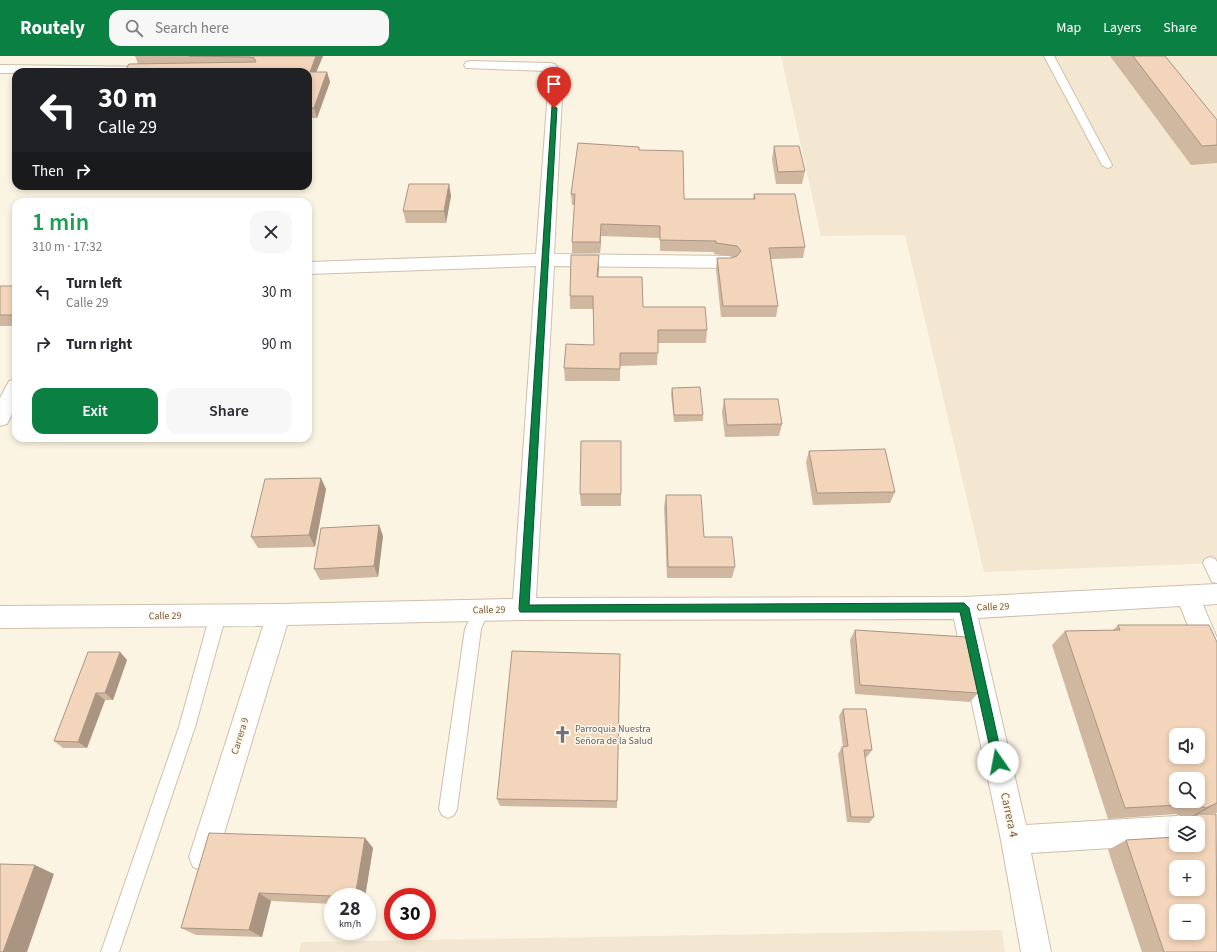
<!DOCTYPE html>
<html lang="en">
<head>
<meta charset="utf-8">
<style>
	:root { --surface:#fff; --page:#f7f7f7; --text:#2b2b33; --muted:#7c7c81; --accent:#0b8043 }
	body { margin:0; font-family:"Source Sans 3",sans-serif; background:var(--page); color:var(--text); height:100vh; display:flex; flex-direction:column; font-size:15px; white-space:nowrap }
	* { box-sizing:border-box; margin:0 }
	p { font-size:13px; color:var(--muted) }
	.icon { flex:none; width:22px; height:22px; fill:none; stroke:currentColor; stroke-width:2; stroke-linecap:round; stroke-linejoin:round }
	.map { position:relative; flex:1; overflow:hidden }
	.drawer { position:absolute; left:12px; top:142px; width:300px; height:244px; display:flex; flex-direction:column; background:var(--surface); border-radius:12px; box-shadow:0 2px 6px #0003 }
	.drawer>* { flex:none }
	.hud { position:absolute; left:12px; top:12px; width:300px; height:122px; border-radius:12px; box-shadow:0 2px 6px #0003; background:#202124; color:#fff; overflow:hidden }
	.buttons { position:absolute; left:1169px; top:672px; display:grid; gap:8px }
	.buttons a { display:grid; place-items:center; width:36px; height:36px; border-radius:8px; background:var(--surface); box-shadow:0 2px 6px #0003; font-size:20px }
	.speed { position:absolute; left:324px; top:832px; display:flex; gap:8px; font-size:20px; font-weight:700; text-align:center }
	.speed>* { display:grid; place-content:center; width:52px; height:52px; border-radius:50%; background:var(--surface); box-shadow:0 2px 6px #0003; line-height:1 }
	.speed small { font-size:10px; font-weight:400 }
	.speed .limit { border:6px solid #d22; background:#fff; color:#111 }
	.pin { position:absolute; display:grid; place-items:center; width:34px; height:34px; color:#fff; margin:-41px -17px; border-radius:50% 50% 50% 0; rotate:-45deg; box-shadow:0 0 4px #0007 }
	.pin .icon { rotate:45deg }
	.me { position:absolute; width:44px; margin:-22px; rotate:348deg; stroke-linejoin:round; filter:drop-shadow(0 0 3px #0008) }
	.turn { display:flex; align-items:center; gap:14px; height:84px; padding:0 20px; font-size:18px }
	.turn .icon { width:52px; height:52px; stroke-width:2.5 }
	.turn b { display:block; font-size:28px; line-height:34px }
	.then { display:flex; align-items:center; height:38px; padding:0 20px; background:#0003; gap:8px; font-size:15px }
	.round { display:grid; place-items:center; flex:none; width:42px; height:42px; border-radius:12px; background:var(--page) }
	.head { display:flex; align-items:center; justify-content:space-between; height:68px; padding:0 20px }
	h1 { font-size:24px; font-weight:600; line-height:30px; color:#1e9e55 }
	.action { display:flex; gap:8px; margin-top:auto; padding:8px 20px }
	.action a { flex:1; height:46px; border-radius:12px; background:var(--accent); color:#fff; font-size:16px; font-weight:600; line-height:46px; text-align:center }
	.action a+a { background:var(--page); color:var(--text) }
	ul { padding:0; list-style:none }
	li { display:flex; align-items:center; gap:12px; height:52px; padding:0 20px }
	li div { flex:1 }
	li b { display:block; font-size:15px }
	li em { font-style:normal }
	header { display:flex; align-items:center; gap:24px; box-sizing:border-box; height:56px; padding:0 20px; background:var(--accent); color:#fff }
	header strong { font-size:19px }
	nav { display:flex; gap:22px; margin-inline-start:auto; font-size:14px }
	.search { width:280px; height:36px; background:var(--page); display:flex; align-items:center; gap:10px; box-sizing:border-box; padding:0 14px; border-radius:12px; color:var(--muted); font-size:15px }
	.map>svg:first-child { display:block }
</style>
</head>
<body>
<header>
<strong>Routely</strong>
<div class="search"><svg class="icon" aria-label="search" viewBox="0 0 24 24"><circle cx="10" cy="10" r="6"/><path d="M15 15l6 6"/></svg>Search here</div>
<nav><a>Map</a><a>Layers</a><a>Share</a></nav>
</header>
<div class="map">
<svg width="1217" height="896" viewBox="0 0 1217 896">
	<rect width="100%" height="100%" fill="#fcf4e3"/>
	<g fill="#f4e7d1">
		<polygon points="781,0 1217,0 1217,507 984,516 905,179 821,180"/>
		<polygon points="1002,874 1005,896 299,896 301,886"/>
	</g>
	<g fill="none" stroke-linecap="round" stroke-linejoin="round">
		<defs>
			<g id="service">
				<polygon points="1044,0 1054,0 1112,109 1111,111 1107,112 1102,109"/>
				<polygon points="1210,501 1215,503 1217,506 1217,527 1212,526 1203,507 1205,503"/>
				<polygon points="481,547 486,549 489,554 481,573 457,753 454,759 448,762 442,759 439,753 465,573 476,549"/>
				<polygon points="218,552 223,554 226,559 195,671 119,896 101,896 179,671 210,559 213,554"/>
			</g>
			<g id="minor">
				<polygon points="471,5 550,7 555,8 563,21 554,198 729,200 735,202 738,206 735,210 729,212 554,210 536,542 964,541 1217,528 1217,548 1203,549 1217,582 1217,621 1208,618 1180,550 978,562 1026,769 1176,760 1186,764 1187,767 1176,767 1176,788 1031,797 1051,896 1021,896 1001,784 954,563 524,564 287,569 217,801 213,811 203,815 193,811 189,801 263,570 0,572 0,550 278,548 513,543 536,210 308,218 308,206 536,198 549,21 545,15 466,12 464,9 466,6"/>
				<polygon points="0,9 155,11 160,12 162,15 0,17"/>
				<polygon points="16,323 16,350 7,368 0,370 0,342 9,325"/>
			</g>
		</defs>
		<use href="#service" stroke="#d0bfac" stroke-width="2"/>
		<use href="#minor" stroke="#d0bfac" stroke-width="2"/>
		<use href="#service" fill="#fff" fill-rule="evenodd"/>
		<use href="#minor" fill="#fff" fill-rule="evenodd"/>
	</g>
	<g fill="#d0b7a0">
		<polygon points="135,0 323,0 316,16 327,16 330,26 317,62 308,62 308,16 138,8"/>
		<polygon points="1110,0 1165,0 1217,64 1217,107 1191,109"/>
		<polygon points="774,90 805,115 802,128 776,128 772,103"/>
		<polygon points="639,94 684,143 753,143 754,138 805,191 803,202 771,203 778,250 776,261 721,261 716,213 717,202 731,202 735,201 714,198 714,196 660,195 660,182 601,180 600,197 572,197 572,186 575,149 572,149 571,138"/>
		<polygon points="449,128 451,140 446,167 406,167 403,155"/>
		<polygon points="599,199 598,221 643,251 707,274 706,287 658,287 657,309 620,310 620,325 565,325 564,312 594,289 593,253 570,253 570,240"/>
		<rect x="0" y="230" width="16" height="40"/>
		<polygon points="672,332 703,359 703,365 674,366 671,338"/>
		<polygon points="724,343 782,368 779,380 725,381 722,356"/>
		<polygon points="809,395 895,436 890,447 813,449 806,406"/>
		<polygon points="326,433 315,491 258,492 251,481"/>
		<polygon points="580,438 621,438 621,450 581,450"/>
		<polygon points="666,439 704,481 735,511 732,522 667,522 664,451"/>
		<polygon points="379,469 383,480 378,521 320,524 314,513"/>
		<polygon points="1118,569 1217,586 1217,757 1198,758 1187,763 1176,758 1108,763 1052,589 1065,575 1113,574"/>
		<polygon points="855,574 978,637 970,646 855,638 850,584"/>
		<polygon points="120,596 127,604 113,644 105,644 87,692 63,692 54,685"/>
		<polygon points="620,598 617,752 500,750 497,743"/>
		<polygon points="843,653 872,694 867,701 865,701 874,761 869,767 847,766 838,698 842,691 843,691 839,660"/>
		<polygon points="1197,758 1217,896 1142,896 1108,794 1126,784 1198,789 1198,767 1180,767"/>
		<polygon points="365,782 373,792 365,841 333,841 333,848 271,845 262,881 196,879 181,872"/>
	</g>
	<g fill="#a99582">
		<polygon points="316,0 323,0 312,26 310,16"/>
		<polygon points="327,16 330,26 317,62 314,52"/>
		<polygon points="449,128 451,140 446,167 444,155"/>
		<polygon points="601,168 601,180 600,197 600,186"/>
		<polygon points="599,199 599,212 597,234 597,221"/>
		<polygon points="321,422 326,433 315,491 309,479"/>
		<polygon points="379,469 383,480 378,521 374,510"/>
		<polygon points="120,596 127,604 113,644 105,637"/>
		<polygon points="96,637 105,644 87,692 78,686"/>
		<polygon points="1217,747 1198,758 1187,763 1206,752"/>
		<polygon points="365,782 373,792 365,841 355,841"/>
		<polygon points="35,809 54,818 27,896 3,896"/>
		<polygon points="259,837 271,845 262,881 249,874"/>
	</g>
	<g fill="#f2d5ba" stroke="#a99582" fill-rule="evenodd">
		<polygon points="189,0 316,0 310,16 327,16 314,52 308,52 308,16 124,16 129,8 256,6 254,2 248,1"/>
		<polygon points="1133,0 1165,0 1217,64 1217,89 1202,90"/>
		<polygon points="578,87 639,91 639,94 683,95 684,143 755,143 754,138 795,138 805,191 769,192 778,250 723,250 717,202 731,202 737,200 741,195 737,190 716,187 716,185 660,184 660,170 601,168 600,186 572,186 575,138 571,138"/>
		<polygon points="774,90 799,90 805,115 778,116"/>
		<polygon points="409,128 449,128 444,155 403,155"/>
		<polygon points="571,199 599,199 597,221 642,221 643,251 705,251 707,274 658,274 658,297 620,297 620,313 564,312 566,288 594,289 593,240 570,240"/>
		<rect x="0" y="230" width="16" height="29"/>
		<polygon points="700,331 703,359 674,359 672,332"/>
		<polygon points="724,343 778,343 782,368 727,369"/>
		<polygon points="581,385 621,385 621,438 580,438"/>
		<polygon points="885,393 895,436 817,437 809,395"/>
		<polygon points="321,422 309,479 251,481 265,423"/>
		<polygon points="666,439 701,439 704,481 732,481 735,511 668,511"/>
		<polygon points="379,469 374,510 314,513 321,472"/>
		<path d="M1118,569H1209L1217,586V747L1206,752L1195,748L1125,752L1065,575L1120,574ZM1176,679H1198V701H1176ZM1176,723H1198V745H1176Z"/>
		<polygon points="855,574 966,581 978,637 860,629"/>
		<polygon points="512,595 620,598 617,745 497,743"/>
		<polygon points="88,596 120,596 105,637 96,637 78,686 54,685"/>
		<polygon points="843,653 866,653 872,694 864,694 874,761 851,761 842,691 848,690"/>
		<path d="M1197,758H1216L1217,896H1164L1126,784L1176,781V789H1198V767H1196ZM1176,811H1198V833H1176ZM1176,855H1198V877H1176Z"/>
		<polygon points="209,777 365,782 355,841 259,837 249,874 181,872"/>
		<polygon points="0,808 35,809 3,896 0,896"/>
	</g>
	<polygon fill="#0b8043" stroke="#07532c" points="552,50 557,52 529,549 964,547 969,552 1003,706 1002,710 998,712 994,710 993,706 960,556 520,556 519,553"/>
	<defs>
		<symbol id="church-bare" viewBox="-9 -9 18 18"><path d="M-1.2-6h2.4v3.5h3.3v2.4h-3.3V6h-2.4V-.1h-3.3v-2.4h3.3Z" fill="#6b7280" stroke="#fff8e9" stroke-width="2.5" paint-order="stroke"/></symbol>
	</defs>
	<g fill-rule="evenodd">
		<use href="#church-bare" x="550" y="666" width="25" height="25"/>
	</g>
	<g text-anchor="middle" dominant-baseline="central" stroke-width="3" stroke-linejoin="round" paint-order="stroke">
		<g font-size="10" fill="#745c49" stroke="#fff8e9">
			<text transform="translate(993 551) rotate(-2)">Calle 29</text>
			<text transform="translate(489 554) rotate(-1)">Calle 29</text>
			<text transform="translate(165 560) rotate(-1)">Calle 29</text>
			<text transform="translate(240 680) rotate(-73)">Carrera 9</text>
		</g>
		<g font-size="10" fill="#5b616d" stroke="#fff8e9" text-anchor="start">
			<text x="575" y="673">Parroquia Nuestra<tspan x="575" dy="12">Señora de la Salud</tspan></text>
		</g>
		<g font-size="12" fill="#745c49" stroke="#fff8e9">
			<text transform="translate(1009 759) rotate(78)">Carrera 4</text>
		</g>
	</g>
</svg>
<div class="buttons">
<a><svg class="icon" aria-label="sound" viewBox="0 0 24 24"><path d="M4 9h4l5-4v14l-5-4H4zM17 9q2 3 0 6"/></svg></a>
<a><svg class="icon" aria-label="search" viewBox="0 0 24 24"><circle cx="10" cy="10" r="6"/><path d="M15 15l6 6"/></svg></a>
<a><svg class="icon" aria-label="layers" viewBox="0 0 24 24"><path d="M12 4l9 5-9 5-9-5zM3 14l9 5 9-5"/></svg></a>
<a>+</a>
<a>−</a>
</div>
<div class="speed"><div>28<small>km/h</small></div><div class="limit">30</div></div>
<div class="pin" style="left:554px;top:52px;background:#d93025"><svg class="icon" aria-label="arrive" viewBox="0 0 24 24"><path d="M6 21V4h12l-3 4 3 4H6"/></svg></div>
<svg class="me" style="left:998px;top:706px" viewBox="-20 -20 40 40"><circle r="19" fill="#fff"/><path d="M0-13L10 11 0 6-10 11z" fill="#0b8043"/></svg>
<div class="hud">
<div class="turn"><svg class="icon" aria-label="left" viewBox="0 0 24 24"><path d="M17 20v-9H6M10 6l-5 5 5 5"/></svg><div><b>30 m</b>Calle 29</div></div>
<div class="then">Then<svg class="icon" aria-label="right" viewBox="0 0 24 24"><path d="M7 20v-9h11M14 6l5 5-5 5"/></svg></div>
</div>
<section class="drawer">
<div class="head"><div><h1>1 min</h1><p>310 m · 17:32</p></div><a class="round"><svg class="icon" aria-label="close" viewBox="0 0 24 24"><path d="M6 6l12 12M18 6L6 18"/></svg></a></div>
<ul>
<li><svg class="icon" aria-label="left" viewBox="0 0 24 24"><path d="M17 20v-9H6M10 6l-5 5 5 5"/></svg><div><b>Turn left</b><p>Calle 29</p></div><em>30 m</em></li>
<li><svg class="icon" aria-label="right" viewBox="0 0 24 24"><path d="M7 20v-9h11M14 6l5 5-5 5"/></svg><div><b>Turn right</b></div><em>90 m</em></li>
</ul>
<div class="action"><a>Exit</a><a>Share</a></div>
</section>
</div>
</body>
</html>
